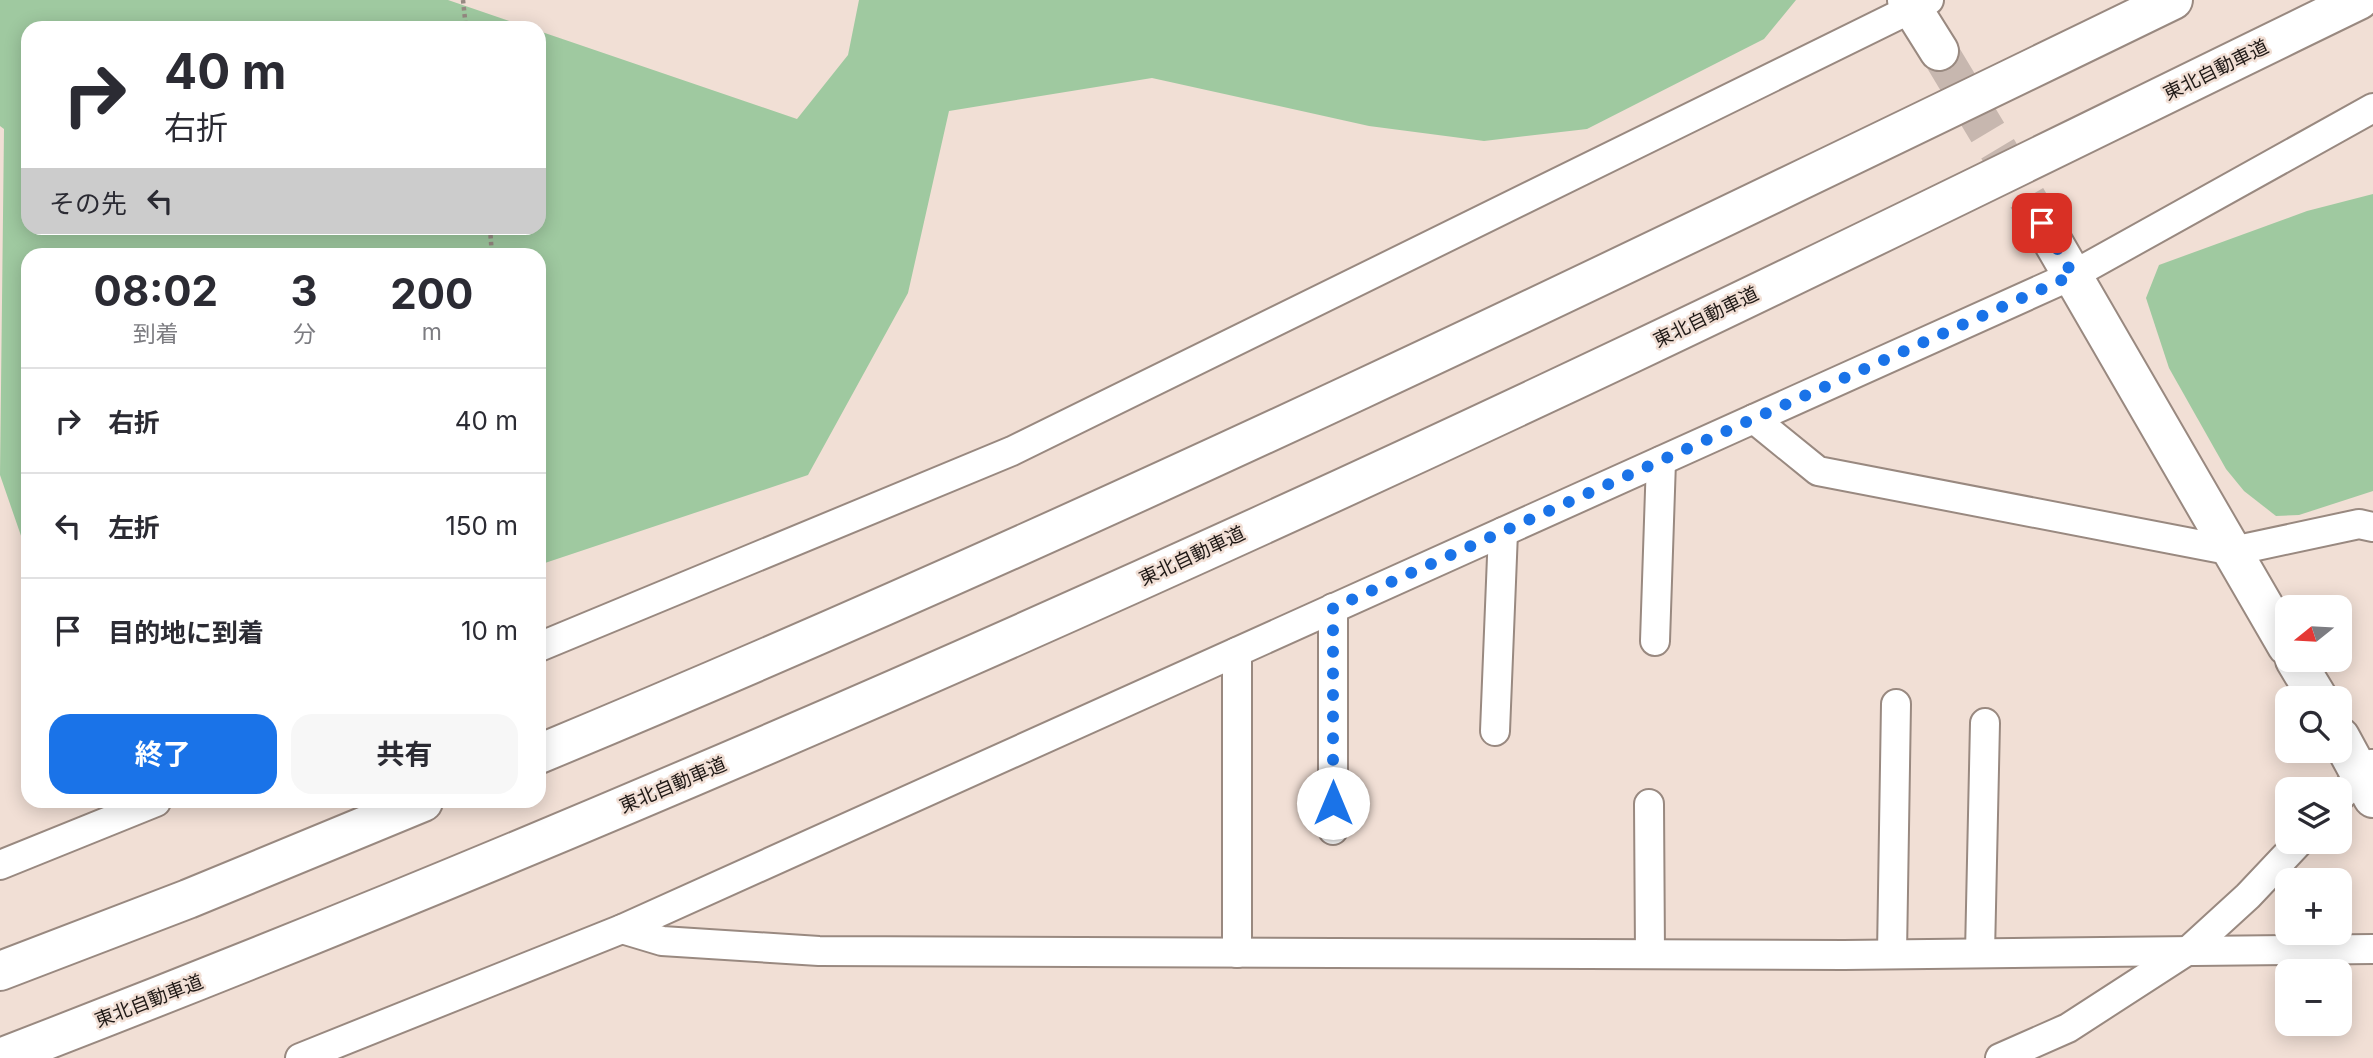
<!DOCTYPE html>
<html lang="ja">
<head>
<meta charset="utf-8">
<style>
	:root { --surface:#fff; --page:#f7f7f7; --text:#2b2b33; --muted:#7c7c81; --line:#e1e1e2; --accent:#1a73e8 }
	body { margin:0; font-family:Inter,"Noto Sans JP",sans-serif; background:var(--page); color:var(--text); height:100vh; display:flex; flex-direction:column; font-size:26px; white-space:nowrap }
	* { box-sizing:border-box; margin:0 }
	p { font-size:23px; color:var(--muted) }
	.icon { flex:none; width:38px; height:38px; fill:none; stroke:currentColor; stroke-width:2; stroke-linecap:round; stroke-linejoin:round }
	.map { position:relative; flex:1; overflow:hidden }
	.sheet { position:absolute; left:21px; top:248px; width:525px; height:560px; display:flex; flex-direction:column; background:var(--surface); border-radius:21px; box-shadow:0 4px 18px #0003 }
	.sheet>* { flex:none }
	.guide { position:absolute; left:21px; top:21px; width:525px; height:214px; border-radius:21px; box-shadow:0 4px 18px #0003; background:#fff; color:var(--text); overflow:hidden }
	.needle { width:46px; rotate:252deg }
	.controls { position:absolute; left:2275px; top:595px; display:grid; gap:14px }
	.controls a { display:grid; place-items:center; width:77px; height:77px; border-radius:14px; background:var(--surface); box-shadow:0 4px 18px #0003; font-size:35px }
	.pin { position:absolute; display:grid; place-items:center; width:60px; height:60px; color:#fff; margin:-30px; border-radius:14px; box-shadow:0 4px 10px #0006 }
	.me { position:absolute; width:77px; margin:-38px; rotate:0deg; stroke-linejoin:round; filter:drop-shadow(0 0 5px #0008) }
	.turn { display:flex; align-items:center; gap:24px; height:147px; padding:0 28px; font-size:32px }
	.turn .icon { width:91px; height:91px; stroke-width:2.5 }
	.turn b { display:block; font-size:49px; line-height:60px }
	.then { display:flex; align-items:center; height:66px; padding:0 28px; background:#0003; gap:14px; font-size:26px }
	.eta { display:flex; justify-content:space-evenly; align-items:center; height:119px; text-align:center }
	.eta b { font-size:42px; font-weight:700; line-height:49px }
	.action { display:flex; gap:14px; margin-top:auto; padding:14px 28px }
	.action a { flex:1; height:80px; border-radius:21px; background:var(--accent); color:#fff; font-size:28px; font-weight:700; line-height:80px; text-align:center }
	.action a+a { background:var(--page); color:var(--text) }
	ul { padding:0; list-style:none }
	li { display:flex; align-items:center; gap:21px; height:105px; padding:0 28px; border-top:2px solid var(--line) }
	li div { flex:1 }
	li b { display:block; font-size:26px }
	li em { font-style:normal }
	.map>svg:first-child { display:block }
</style>
</head>
<body>
<div class="map">
<svg width="2373" height="1058" viewBox="0 0 2373 1058">
	<rect width="100%" height="100%" fill="#f1dfd5"/>
	<g fill="#9fc9a0">
		<polygon points="0,0 448,0 530,28 28,28 28,228 539,228 539,31 797,119 848,55 859,0 1796,0 1764,39 1587,129 1484,141 1369,126 1152,78 949,111 908,293 808,475 539,565 539,256 28,256 28,556 0,475 4,129 0,126"/>
		<polygon points="2373,194 2373,491 2299,515 2276,516 2244,491 2226,469 2169,368 2146,298 2159,265 2307,211"/>
	</g>
	<g fill="none" stroke-linecap="round" stroke-linejoin="round">
		<polyline stroke="#c7b7af" stroke-width="38" stroke-dasharray="38 19" stroke-linecap="butt" points="1939,51 2042,223"/>
		<defs>
			<g id="street">
				<polyline points="1754,419 1818,471 2233,551 2359,524 2373,527"/>
				<polyline points="1655,641 1661,461"/>
				<polyline points="539,647 1012,451 1929,0"/>
				<polyline points="1237,652 1237,953"/>
				<polyline points="1495,731 1503,532"/>
				<polyline points="2340,797 2371,764"/>
				<polyline points="1649,804 1650,954"/>
				<polyline points="1333,830 1333,608"/>
				<polyline points="0,865 156,802"/>
				<polyline points="622,929 662,941 819,951 1844,955 2373,949"/>
				<polyline points="1980,953 1985,723"/>
				<polyline points="1892,954 1896,704"/>
				<polyline points="300,1058 622,929 2073,275 2373,108"/>
				<polyline points="2000,1058 2068,1028 2190,949 2248,896 2299,842"/>
			</g>
			<g id="secondary">
				<polyline points="1907,0 1939,51"/>
				<polyline points="2042,223 2287,646"/>
				<polyline points="2295,660 2318,698"/>
				<polyline points="2340,737 2373,798"/>
			</g>
			<g id="highway">
				<path d="M539,754C1093,524 1634,262 2173,0"/>
				<polyline points="0,971 188,899 423,802"/>
				<path d="M0,1058C554,845 1098,606 1634,352C1877,237 2118,117 2359,0"/>
			</g>
		</defs>
		<use href="#street" stroke="#998980" stroke-width="32"/>
		<use href="#secondary" stroke="#998980" stroke-width="42"/>
		<use href="#highway" stroke="#998980" stroke-width="42"/>
		<g stroke="#968982" stroke-width="4.5" stroke-dasharray="3.5 3.5" stroke-linecap="butt">
			<polyline points="463,0 466,28"/>
			<polyline points="490,228 492,256"/>
		</g>
		<use href="#street" stroke="#fff" stroke-width="28"/>
		<use href="#secondary" stroke="#fff" stroke-width="38"/>
		<use href="#highway" stroke="#fff" stroke-width="38"/>
	</g>
	<g fill="none" stroke-linecap="round" stroke-linejoin="round">
		<polyline stroke="#1a73e8" stroke-width="12" stroke-dasharray="0 21.6" points="1333,803 1333,608 2073,275 2042,223"/>
	</g>
	<g text-anchor="middle" dominant-baseline="central" stroke-width="5" stroke-linejoin="round" paint-order="stroke">
		<g font-size="19" fill="#1f1916" stroke="#f1dfd5">
			<text transform="translate(2216 70) rotate(-26)">東北自動車道</text>
			<text transform="translate(1706 317) rotate(-26)">東北自動車道</text>
			<text transform="translate(1192 556) rotate(-25)">東北自動車道</text>
			<text transform="translate(673 785) rotate(-23)">東北自動車道</text>
			<text transform="translate(149 1001) rotate(-21)">東北自動車道</text>
		</g>
	</g>
</svg>
<div class="controls">
<a><svg class="needle" viewBox="-14 -14 28 28"><path d="M0-13l5 13h-10z" fill="#e53935"/><path d="M0 13l5-13h-10z" fill="#7c7c81"/></svg></a>
<a><svg class="icon" aria-label="search" viewBox="0 0 24 24"><circle cx="10" cy="10" r="6"/><path d="M15 15l6 6"/></svg></a>
<a><svg class="icon" aria-label="layers" viewBox="0 0 24 24"><path d="M12 4l9 5-9 5-9-5zM3 14l9 5 9-5"/></svg></a>
<a>+</a>
<a>−</a>
</div>
<div class="pin" style="left:2042px;top:223px;background:#d93025"><svg class="icon" aria-label="arrive" viewBox="0 0 24 24"><path d="M6 21V4h12l-3 4 3 4H6"/></svg></div>
<svg class="me" style="left:1333px;top:803px" viewBox="-20 -20 40 40"><circle r="19" fill="#fff"/><path d="M0-13L10 11 0 6-10 11z" fill="#1a73e8"/></svg>
<div class="guide">
<div class="turn"><svg class="icon" aria-label="right" viewBox="0 0 24 24"><path d="M7 20v-9h11M14 6l5 5-5 5"/></svg><div><b>40 m</b>右折</div></div>
<div class="then">その先<svg class="icon" aria-label="left" viewBox="0 0 24 24"><path d="M17 20v-9H6M10 6l-5 5 5 5"/></svg></div>
</div>
<section class="sheet">
<div class="eta">
<div><b>08:02</b><p>到着</p></div>
<div><b>3</b><p>分</p></div>
<div><b>200</b><p>m</p></div>
</div>
<ul>
<li><svg class="icon" aria-label="right" viewBox="0 0 24 24"><path d="M7 20v-9h11M14 6l5 5-5 5"/></svg><div><b>右折</b></div><em>40 m</em></li>
<li><svg class="icon" aria-label="left" viewBox="0 0 24 24"><path d="M17 20v-9H6M10 6l-5 5 5 5"/></svg><div><b>左折</b></div><em>150 m</em></li>
<li><svg class="icon" aria-label="arrive" viewBox="0 0 24 24"><path d="M6 21V4h12l-3 4 3 4H6"/></svg><div><b>目的地に到着</b></div><em>10 m</em></li>
</ul>
<div class="action"><a>終了</a><a>共有</a></div>
</section>
</div>
</body>
</html>
